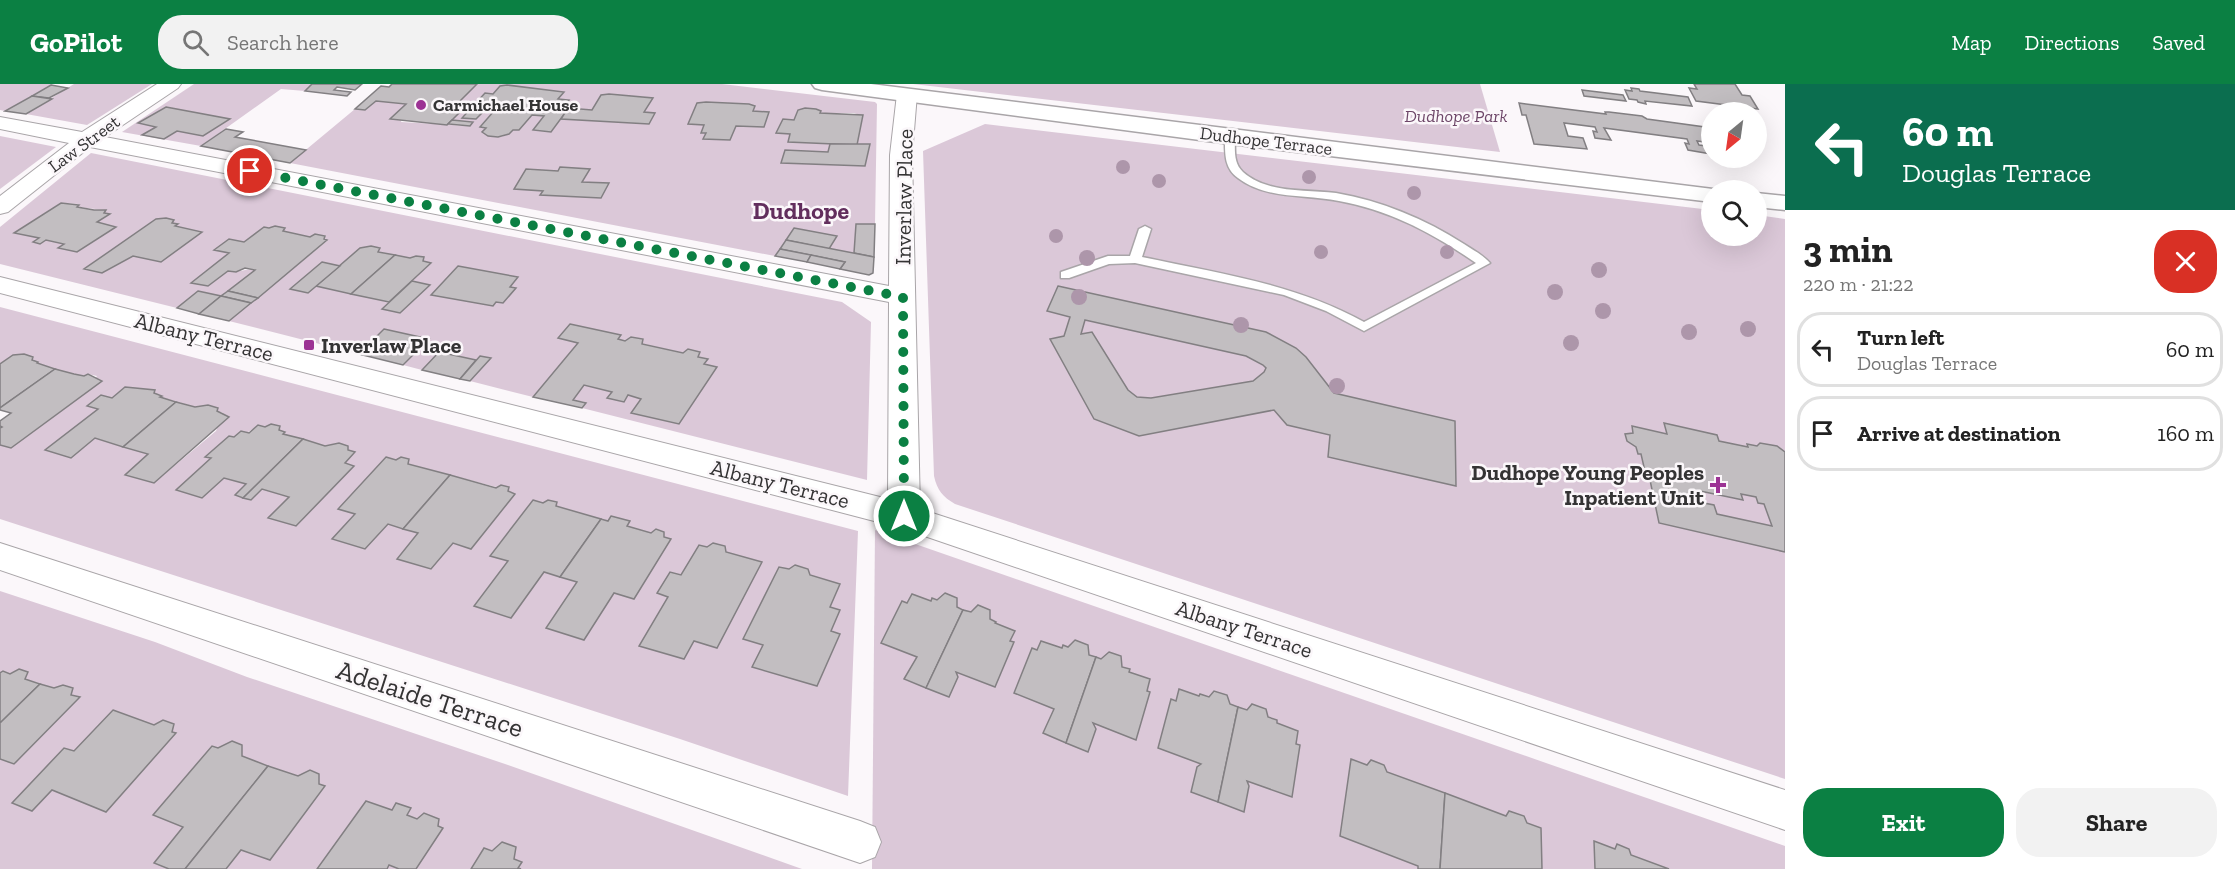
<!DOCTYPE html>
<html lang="en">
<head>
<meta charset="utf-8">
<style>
	:root { --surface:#fff; --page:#f2f2f2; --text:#222; --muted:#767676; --line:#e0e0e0; --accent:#0b8043 }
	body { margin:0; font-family:"Zilla Slab",serif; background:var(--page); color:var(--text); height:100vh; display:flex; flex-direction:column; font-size:22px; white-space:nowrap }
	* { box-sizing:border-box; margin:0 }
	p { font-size:20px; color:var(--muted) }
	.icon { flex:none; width:33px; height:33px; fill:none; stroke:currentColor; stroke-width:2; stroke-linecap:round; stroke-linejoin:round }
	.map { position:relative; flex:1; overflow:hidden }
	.details { display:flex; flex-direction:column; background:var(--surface); width:450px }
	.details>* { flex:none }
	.hud { background:#0b6e4f; color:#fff; overflow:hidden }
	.needle { width:39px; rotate:209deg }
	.buttons { position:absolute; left:1701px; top:18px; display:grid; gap:12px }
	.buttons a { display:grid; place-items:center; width:66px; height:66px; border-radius:50%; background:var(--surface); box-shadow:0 6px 24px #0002; font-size:30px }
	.pin { position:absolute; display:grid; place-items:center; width:51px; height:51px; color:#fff; margin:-26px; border:3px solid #fff; border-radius:50%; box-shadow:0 2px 6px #0007 }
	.me { position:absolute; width:66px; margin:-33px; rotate:0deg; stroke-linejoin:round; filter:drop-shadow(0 0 4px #0008) }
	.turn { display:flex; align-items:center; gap:21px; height:126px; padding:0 18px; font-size:27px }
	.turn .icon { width:78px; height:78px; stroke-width:2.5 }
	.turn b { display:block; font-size:42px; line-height:51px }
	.round { display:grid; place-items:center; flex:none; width:63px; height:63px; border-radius:24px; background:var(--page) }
	.summary { display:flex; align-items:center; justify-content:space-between; height:102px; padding:0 18px }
	h1 { font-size:36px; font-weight:700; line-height:45px }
	.primary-button { display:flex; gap:12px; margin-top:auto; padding:12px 18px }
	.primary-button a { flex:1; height:69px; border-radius:24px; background:var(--accent); color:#fff; font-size:24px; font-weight:700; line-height:69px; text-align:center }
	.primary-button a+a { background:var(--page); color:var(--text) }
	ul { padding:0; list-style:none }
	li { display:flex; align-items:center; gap:18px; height:75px; margin:0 12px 9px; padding:0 6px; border:3px solid var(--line); border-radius:24px }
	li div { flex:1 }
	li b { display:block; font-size:22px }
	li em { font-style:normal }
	header { display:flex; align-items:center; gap:36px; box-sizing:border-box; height:84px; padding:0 30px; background:var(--accent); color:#fff }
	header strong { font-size:28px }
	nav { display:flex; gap:33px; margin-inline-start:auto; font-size:21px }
	.search { width:420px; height:54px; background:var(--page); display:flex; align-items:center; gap:15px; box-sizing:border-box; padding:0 21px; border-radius:24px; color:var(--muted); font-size:22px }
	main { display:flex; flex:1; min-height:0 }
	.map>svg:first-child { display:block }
</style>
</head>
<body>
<header>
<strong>GoPilot</strong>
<div class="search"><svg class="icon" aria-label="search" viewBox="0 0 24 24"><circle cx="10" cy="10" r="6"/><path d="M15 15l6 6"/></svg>Search here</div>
<nav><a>Map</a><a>Directions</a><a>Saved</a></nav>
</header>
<main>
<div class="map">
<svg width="1785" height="785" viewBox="0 0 1785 785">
	<rect width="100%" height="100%" fill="#fbf7fa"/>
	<g fill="#dbc8d8" fill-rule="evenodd">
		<polygon points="0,0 53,0 5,27 0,26"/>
		<polygon points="74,0 152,0 87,41 26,30"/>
		<polygon points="194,0 312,0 313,1 305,7 281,5 201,62 122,48"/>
		<path d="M477,0H722L875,18L877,20L875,140H856L854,169L829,165L836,152L794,144L775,172L290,79L355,25L365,26L376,17L406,20L401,38L470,42L473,38L452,36L461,26L433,23L437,19L456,21ZM507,1L563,8L558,15L562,25L592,26L601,11L647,13L652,15L644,28L655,29L649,40L561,35L551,48L533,46L544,32L532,31L519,46H513C505,55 492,55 483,48L486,44L480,42L494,27H484L476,35L462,34L485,9L493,10L500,2ZM706,18L748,20L755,22L753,27L736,42L730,56L703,55L706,49H701L704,41L703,19ZM805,24L821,27L820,29H854L863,32L857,60L869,61L865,82L782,79L828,68L830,60L788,58L790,50L777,49L783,36H794L798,26Z"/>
		<polygon points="913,0 1480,0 1500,68"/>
		<path d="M985,40L1711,126L1712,152H1756L1757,131L1785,135V695L955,420C943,413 937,406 934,392L923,67Z"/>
		<polygon points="0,52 56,63 0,105"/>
		<path d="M91,69L842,218L871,238L867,396L582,324L585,318L573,316L584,301L612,308L608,314L623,318L628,311L641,315L631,329L679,340L717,283L704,280L707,275L698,273L699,268L688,265L683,269L642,260V255L631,253L625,257L618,255L578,259L533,313L470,297L490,274L480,272L476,276L440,268L422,286L403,281L428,256L384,245L359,270L229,237L327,157L324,155L325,152L315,150L310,153L283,147L284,144L264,143L244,158L215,166L229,169L192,199L208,202L228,187C237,190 245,184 255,186L221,212L198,207L177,224L0,180V143ZM61,119L78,120L77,123L105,126L104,129L109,130L97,138L115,143L77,168L59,164L64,160L46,156L40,160L33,158L39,154L15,148ZM380,164L378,168L410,174L417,172L424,173L423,177L431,179L412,197L429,202L400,229L382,225L389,218L316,202L308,209L291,205L322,178L340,182Z"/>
		<path d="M0,223L858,447L848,712L680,655L0,435V361L11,364L102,297L95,295L97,292L88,290C75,295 51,284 37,279L32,276L33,273C19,269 12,272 0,280ZM125,303L155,306L154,309L161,311L160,313L195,323L208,321L217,324V327L223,329L216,347L154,399L125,391L148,370L95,354L71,374L45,366L98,325L88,321L101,311L112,314ZM271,340L280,342L279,346L285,348L283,350L325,362L339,359L348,362L345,379L354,382L296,442L269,434L289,413L262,405L251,416L236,411L246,400L224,394L211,374L206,372L229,352C240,355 249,348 258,341L265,343ZM386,373L396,376L401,373L409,375L408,380L496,403L501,401L509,403L508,407L514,410L471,465L453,459L431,485L397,475L418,449L388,440L365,465L332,455L355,430L338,425ZM533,416L543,419L548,416L556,418V422L608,437L611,432L629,437L627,442L651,449L656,445L664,448V453L671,455L634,515L614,509L583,556L546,544L577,498L544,488L511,533L474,522L508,477L490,471Z"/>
		<polygon points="875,446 1785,762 1785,785 872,785"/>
		<polygon points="0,507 155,558 247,593 508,681 802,785 0,785 0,675 14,680 79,613 71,611 73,604 63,601 54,604 25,595 28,588 19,585 10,590 3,587 0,589"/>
	</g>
	<g fill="#c2bec1" stroke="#827f82" stroke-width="1.5" fill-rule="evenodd">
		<polygon points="362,0 355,6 337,3 334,6 351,8 347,12 305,7 312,0"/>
		<polygon points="392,0 477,0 456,21 437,19 433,23 462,26 447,41 390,35 406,20 376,17 365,26 355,25 381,2 389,3"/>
		<polygon points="1694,0 1735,0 1742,11 1750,12 1758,25 1696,17 1689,4 1697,5"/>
		<polygon points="51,1 68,4 49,14 32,12"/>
		<polygon points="507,1 564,8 558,15 569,16 562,25 568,25 551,48 533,46 544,32 532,31 519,46 513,46 509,50 498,53 488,52 482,48 486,44 480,43 494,27 484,27 476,35 462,34 485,9 493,10 500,2"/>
		<polygon points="1631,4 1639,5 1640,7 1688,13 1692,22 1645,17 1646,20 1638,18 1637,16 1629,15 1625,6 1632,7"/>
		<polygon points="1582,6 1623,11 1626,17 1584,12"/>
		<polygon points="609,10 653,14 644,28 655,29 649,40 561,35 568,24 592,26 601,11"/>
		<polygon points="32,12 52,15 26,30 5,27"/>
		<polygon points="706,18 749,20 755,22 753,27 769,28 764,43 736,42 730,56 703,55 706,49 701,49 704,41 688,40 697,19"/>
		<polygon points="1519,19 1606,30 1605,28 1609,28 1642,32 1647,35 1712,44 1712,59 1697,57 1699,61 1707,62 1711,70 1688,66 1685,59 1689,60 1687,55 1604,44 1611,56 1595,54 1593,47 1597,48 1595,43 1564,39 1568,52 1583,54 1587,65 1534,60 1526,31 1522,31"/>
		<polygon points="166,23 230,35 203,52 177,47 164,55 142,51 156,43 138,39"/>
		<polygon points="805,24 816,25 821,27 820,29 863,31 857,61 788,58 790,50 776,49 783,35 794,36 798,26"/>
		<polygon points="452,36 473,38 470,42 448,40"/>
		<polygon points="226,45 243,48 235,53 306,66 290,79 201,62"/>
		<polygon points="830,60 870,60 865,82 781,79 785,66 828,68"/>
		<polygon points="560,83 590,85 582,98 609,99 601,114 540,111 543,107 514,105 526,85 558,87"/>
		<polygon points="61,119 79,121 77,123 94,126 106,126 104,129 110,130 97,138 116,143 77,168 58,164 64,160 46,156 40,160 33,158 39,154 14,149"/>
		<polygon points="166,134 174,136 172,139 178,140 175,142 202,148 161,178 133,172 102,189 84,185 156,135"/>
		<polygon points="856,140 875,140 874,173 854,169"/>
		<polygon points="275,142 285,144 283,147 310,153 315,150 325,152 324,155 327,156 258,214 228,207 255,186 245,184 236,188 228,187 208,202 191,199 229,169 214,166 229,155 244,158 264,143 269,144"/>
		<polygon points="794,144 837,152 829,165 786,156"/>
		<polygon points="786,156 874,173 873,189 869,191 840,185 845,178 780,165"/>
		<polygon points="371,162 380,164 378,168 395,171 351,210 316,202 360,164"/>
		<polygon points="780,165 811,171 807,178 775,172"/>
		<polygon points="395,171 410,174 416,172 424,173 423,177 431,179 389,218 351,210"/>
		<polygon points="811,171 845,178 840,185 807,178"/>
		<polygon points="322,178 340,182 308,209 290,205"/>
		<polygon points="458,182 518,193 510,203 516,204 503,219 496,218 493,222 431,211"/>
		<polygon points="412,197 430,201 400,229 382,225"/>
		<path d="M1058,202L1266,248L1296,264L1306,273L1334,309L1455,337L1456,402L1328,373L1330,351L1287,341L1274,326L1139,352L1094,335L1050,255L1064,252L1070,233L1047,227ZM1085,236L1246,272L1263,281L1266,284L1264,288L1253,297L1151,314L1137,313L1128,306L1092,248L1081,250Z"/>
		<polygon points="198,207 221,212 199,230 177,224"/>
		<polygon points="228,207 258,214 251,219 221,212"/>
		<polygon points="221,212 251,219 229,237 199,230"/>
		<polygon points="570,240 621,251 618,255 625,257 631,253 643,255 642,260 683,269 688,265 700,268 698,273 708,275 704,280 717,283 679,340 631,329 641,315 628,311 624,318 607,314 612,308 584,301 573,316 586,319 582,324 533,313 578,259 558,254"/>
		<polygon points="384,245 429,255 403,281 359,270"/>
		<polygon points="439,268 476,276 460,295 422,286"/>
		<polygon points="24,270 33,273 32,276 38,278 37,279 55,285 0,324 0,280 13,271"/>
		<polygon points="480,272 491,274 470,297 460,295"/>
		<polygon points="55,285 74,290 84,292 88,290 102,297 11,364 0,361 0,344 2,343 0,342 0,337 11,329 0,326 0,324"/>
		<polygon points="125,303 155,306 154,309 162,312 160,313 176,318 123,363 95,354 71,374 45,366 98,325 87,322 101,311 112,314"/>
		<polygon points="176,318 195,323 208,321 218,324 217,327 229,333 154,399 125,391 148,370 123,363"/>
		<path d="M1664,339L1717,351L1719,357L1748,363L1747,360L1757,362L1760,359L1777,362L1785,368V468L1659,439L1650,396H1647L1641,370H1638L1636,363L1627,357L1625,350L1633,349L1632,342L1667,350ZM1700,407L1743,416L1741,410L1756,413L1758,419L1764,420L1772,442L1717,430L1714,421L1704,419Z"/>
		<polygon points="271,340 280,342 279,346 285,348 283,350 303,355 243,414 235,411 246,400 224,394 202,414 176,406 211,374 205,373 229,352 234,353 241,347 249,349 258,341 265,343"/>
		<polygon points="303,355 325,362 339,359 348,362 348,366 355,368 345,379 354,382 296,442 268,434 289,413 262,405 251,416 243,414"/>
		<polygon points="386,373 396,376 401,373 409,375 408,380 450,391 403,445 388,440 365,465 332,455 355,430 338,425"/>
		<polygon points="450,391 496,404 501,401 509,403 508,407 515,410 471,465 453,459 431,485 397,475 418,449 403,445"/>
		<polygon points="533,416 543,419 548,416 557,418 556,422 601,435 560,493 544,488 511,534 474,522 508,477 490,472"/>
		<polygon points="611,432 630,437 627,442 651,449 656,445 664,448 664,453 671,455 634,515 614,509 584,556 546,544 577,498 560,493 601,435 608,437"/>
		<polygon points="713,459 725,462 726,468 762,478 717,564 694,557 684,575 639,562 668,513 657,509 670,488 681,491 699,461 707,463"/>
		<polygon points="795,481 808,485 810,491 840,500 830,523 840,526 831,547 840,550 817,602 752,583 763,561 743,555 779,483 789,485"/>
		<polygon points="945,509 957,514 957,523 963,526 926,604 904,595 917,573 881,559 902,517 907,519 912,510 931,517 932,514 937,516"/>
		<polygon points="978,521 990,526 990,535 996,538 995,539 1015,547 1010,557 1014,558 995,603 956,588 958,593 949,613 926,604 963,526 971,528"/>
		<polygon points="1075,556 1088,561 1089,571 1096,573 1066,659 1043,649 1054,625 1014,609 1032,564 1037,566 1041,557 1062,564 1063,561 1068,563"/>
		<polygon points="1109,568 1121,572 1122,583 1130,585 1129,588 1150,595 1147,607 1150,608 1136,656 1093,639 1096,645 1088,668 1066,659 1096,573 1101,575"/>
		<polygon points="19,585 28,588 25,595 40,600 0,639 0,589 3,587 10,590"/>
		<polygon points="40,600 54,604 63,601 73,604 71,611 80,613 14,680 0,675 0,639"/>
		<polygon points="1179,605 1199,612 1200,610 1209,613 1214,607 1227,611 1230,620 1238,623 1218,718 1191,708 1197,683 1201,680 1158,664 1171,615 1176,617"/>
		<polygon points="1252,620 1266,625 1268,633 1277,636 1277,639 1298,647 1296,660 1300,661 1292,713 1247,697 1249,702 1244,728 1218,718 1238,623 1247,626"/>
		<polygon points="113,626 154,641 163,636 174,640 172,648 176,649 106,728 52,706 32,727 12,719 64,664 74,667"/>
		<polygon points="232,657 242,661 242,672 268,682 185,785 169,785 154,779 183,743 153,731 212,662 218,664"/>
		<polygon points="1351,675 1367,681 1371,676 1384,681 1387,688 1445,709 1440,785 1418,785 1418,782 1340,752"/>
		<polygon points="268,682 298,692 310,686 319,690 319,700 325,702 270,776 241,766 226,785 185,785"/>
		<polygon points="1445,709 1506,732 1509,727 1524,732 1527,739 1541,744 1542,785 1440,785"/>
		<polygon points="366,717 392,726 396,719 411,724 407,731 417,735 424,729 439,735 438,742 443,744 416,785 399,785 389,781 387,785 317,785"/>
		<polygon points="1594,757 1615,765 1617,760 1629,765 1631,771 1669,785 1595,785"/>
		<polygon points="502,758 516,763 514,775 522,778 518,784 521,785 471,785 484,764 492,767"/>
	</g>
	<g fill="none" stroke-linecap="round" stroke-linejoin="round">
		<defs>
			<path id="lane" d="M1230,50L1235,53C1235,65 1233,79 1243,88C1268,110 1306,105 1336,109C1382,117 1425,135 1464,160C1473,166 1483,171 1490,179L1364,247L1326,227L1284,211L1135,179L1109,180L1069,194H1061V188L1108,172H1130L1139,145L1145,142L1151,145L1142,173C1218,189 1295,200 1364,238L1476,179C1434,150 1390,126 1339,117C1306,110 1267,116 1238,94C1224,84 1225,69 1225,53Z"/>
			<g id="street">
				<polygon points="157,0 181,0 178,4 105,53 889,202 890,71 897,10 900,6 914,6 917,10 912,71 920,425 1785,706 1785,746 901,444 0,209 0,193 888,415 889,218 90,63 8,128 0,130 0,112 69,59 0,45 0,33 82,48"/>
				<polygon points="0,459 860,737 875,743 881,758 875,773 860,779 0,486"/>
			</g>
			<g id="secondary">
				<polygon points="812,0 871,0 1721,106 1712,106 1712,118 1230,60 822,6 815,4"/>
				<polygon points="1756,109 1785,112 1785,126 1756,123"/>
			</g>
		</defs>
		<use href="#lane" stroke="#a9a5a8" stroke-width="3"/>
		<use href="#street" stroke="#a9a5a8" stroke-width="2"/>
		<use href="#secondary" stroke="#a9a5a8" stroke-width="3"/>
		<use href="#lane" fill="#fff" fill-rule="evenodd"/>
		<use href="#street" fill="#fff" fill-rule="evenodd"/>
		<use href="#secondary" fill="#fff" fill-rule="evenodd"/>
	</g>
	<g fill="#ad96aa">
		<circle cx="1123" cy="83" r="7"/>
		<circle cx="1309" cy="93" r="7"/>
		<circle cx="1159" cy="97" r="7"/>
		<circle cx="1414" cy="109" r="7"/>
		<circle cx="1056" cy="152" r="7"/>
		<circle cx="1321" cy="168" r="7"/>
		<circle cx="1447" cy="168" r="7"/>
		<circle cx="1087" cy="174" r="8"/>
		<circle cx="1599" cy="186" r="8"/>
		<circle cx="1555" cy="208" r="8"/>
		<circle cx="1079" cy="213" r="8"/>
		<circle cx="1603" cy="227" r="8"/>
		<circle cx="1241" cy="241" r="8"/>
		<circle cx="1748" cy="245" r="8"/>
		<circle cx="1689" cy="248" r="8"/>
		<circle cx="1571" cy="259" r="8"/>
		<circle cx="1337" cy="302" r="8"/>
	</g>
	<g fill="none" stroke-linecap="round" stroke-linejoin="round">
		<polyline stroke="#0b8043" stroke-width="10" stroke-dasharray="0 18" points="250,87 903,213 904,432"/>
	</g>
	<g fill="#9c3294" stroke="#fbf7fa" stroke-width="2">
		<circle cx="421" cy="21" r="6"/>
		<rect x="303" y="255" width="12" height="12" rx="3"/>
		<path d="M1715 392h6v6h6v6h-6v6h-6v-6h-6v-6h6z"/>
	</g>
	<g text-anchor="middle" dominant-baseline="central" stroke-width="5" stroke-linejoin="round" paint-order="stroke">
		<g font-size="18" font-weight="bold" fill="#343334" stroke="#fbf7fa" text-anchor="start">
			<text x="433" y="21">Carmichael House</text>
		</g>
		<g font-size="18" font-style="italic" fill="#6e4769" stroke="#fbf7fa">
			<text x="1456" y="32">Dudhope Park</text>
		</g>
		<g font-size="18" fill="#343334" stroke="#fbf7fa">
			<text transform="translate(1266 57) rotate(7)">Dudhope Terrace</text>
			<text transform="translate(84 60) rotate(-36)">Law Street</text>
		</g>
		<g font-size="22" fill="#343334" stroke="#fbf7fa">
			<text transform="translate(904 113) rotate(-89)">Inverlaw Place</text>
			<text transform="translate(204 253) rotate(14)">Albany Terrace</text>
			<text transform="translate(780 400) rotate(14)">Albany Terrace</text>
			<text transform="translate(1244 545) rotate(18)">Albany Terrace</text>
		</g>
		<g font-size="22" font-weight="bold" fill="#343334" stroke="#fbf7fa" text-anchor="start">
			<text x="321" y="261">Inverlaw Place</text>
			<text x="1704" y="388" text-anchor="end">Dudhope Young Peoples<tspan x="1704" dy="25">Inpatient Unit</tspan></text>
		</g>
		<g font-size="24" font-weight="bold" fill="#622e5d" stroke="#fbf7fa">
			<text x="801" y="126">Dudhope</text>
		</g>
		<g font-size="27" fill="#343334" stroke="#fbf7fa">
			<text transform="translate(430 615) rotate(18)">Adelaide Terrace</text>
		</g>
	</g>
</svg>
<div class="buttons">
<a><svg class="needle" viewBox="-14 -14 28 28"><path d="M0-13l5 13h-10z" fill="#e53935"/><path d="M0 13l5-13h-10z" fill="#767676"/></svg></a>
<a><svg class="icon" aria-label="search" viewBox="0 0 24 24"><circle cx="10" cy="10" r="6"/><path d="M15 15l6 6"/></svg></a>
</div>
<div class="pin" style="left:250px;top:87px;background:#d93025"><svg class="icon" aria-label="arrive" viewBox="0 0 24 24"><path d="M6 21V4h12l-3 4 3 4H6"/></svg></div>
<svg class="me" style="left:904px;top:432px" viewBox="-20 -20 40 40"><circle r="17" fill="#0b8043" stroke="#fff" stroke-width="3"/><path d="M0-11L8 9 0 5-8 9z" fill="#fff"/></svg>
</div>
<section class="details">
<div class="hud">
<div class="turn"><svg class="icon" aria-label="left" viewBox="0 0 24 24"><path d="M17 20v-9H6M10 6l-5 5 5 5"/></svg><div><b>60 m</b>Douglas Terrace</div></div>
</div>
<div class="summary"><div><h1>3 min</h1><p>220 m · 21:22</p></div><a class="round" style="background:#d93025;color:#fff"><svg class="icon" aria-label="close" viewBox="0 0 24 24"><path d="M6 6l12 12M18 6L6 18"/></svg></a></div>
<ul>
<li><svg class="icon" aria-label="left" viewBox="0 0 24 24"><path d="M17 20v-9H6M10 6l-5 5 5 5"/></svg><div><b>Turn left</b><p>Douglas Terrace</p></div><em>60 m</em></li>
<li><svg class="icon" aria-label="arrive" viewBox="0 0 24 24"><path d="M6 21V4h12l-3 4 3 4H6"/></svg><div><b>Arrive at destination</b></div><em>160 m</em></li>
</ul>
<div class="primary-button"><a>Exit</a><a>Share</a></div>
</section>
</main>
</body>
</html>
